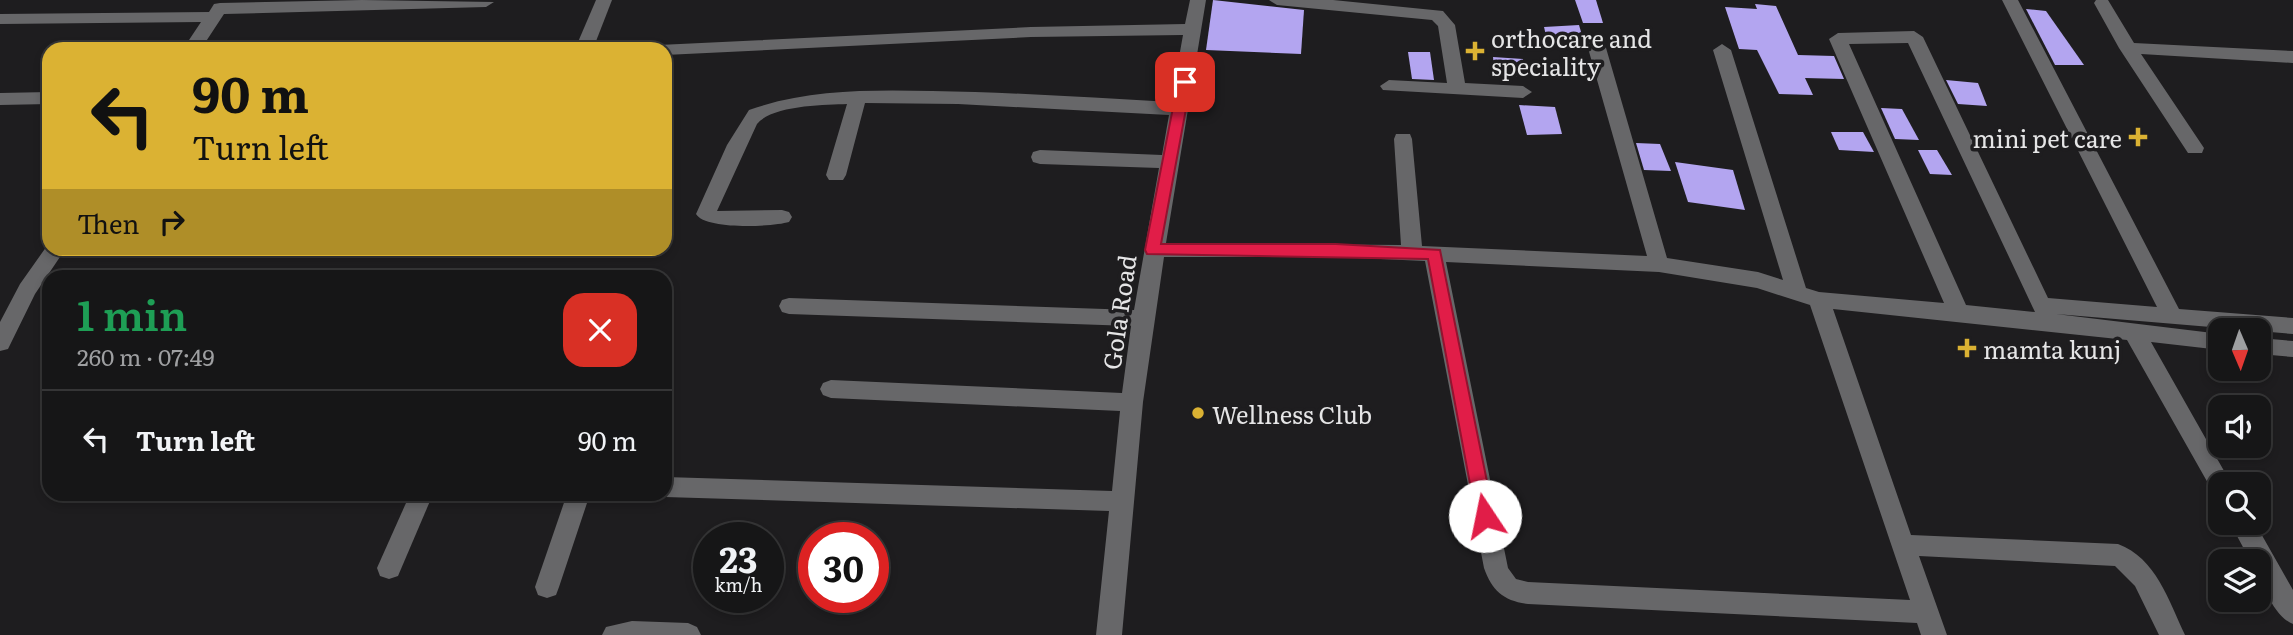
<!DOCTYPE html>
<html lang="en">
<head>
<meta charset="utf-8">
<style>
	:root { --surface:#161617; --page:#1f1f20; --text:#f1f3f6; --muted:#9e9fa1; --line:#353536 }
	body { margin:0; font-family:Literata,serif; background:var(--page); color:var(--text); height:100vh; display:flex; flex-direction:column; font-size:26px; white-space:nowrap }
	* { box-sizing:border-box; margin:0 }
	p { font-size:23px; color:var(--muted) }
	.icon { flex:none; width:38px; height:38px; fill:none; stroke:currentColor; stroke-width:2; stroke-linecap:round; stroke-linejoin:round }
	.map { position:relative; flex:1; overflow:hidden }
	.panel { position:absolute; left:42px; top:270px; width:630px; height:231px; display:flex; flex-direction:column; background:var(--surface); border-radius:21px; box-shadow:0 4px 10px #0003,0 0 0 2px var(--line) }
	.panel>* { flex:none }
	.top-card { position:absolute; left:42px; top:42px; width:630px; height:214px; border-radius:21px; box-shadow:0 4px 10px #0003,0 0 0 2px var(--line); background:#dbb233; color:#111; overflow:hidden }
	.needle { width:46px; rotate:178deg }
	.buttons { position:absolute; left:2208px; top:318px; display:grid; gap:14px }
	.buttons a { display:grid; place-items:center; width:63px; height:63px; border-radius:14px; background:var(--surface); box-shadow:0 4px 10px #0003,0 0 0 2px var(--line); font-size:35px }
	.speed { position:absolute; left:693px; top:522px; display:flex; gap:14px; font-size:35px; font-weight:700; text-align:center }
	.speed>* { display:grid; place-content:center; width:91px; height:91px; border-radius:50%; background:var(--surface); box-shadow:0 4px 10px #0003,0 0 0 2px var(--line); line-height:1 }
	.speed small { font-size:18px; font-weight:400 }
	.speed .limit { border:10px solid #d22; background:#fff; color:#111 }
	.pin { position:absolute; display:grid; place-items:center; width:60px; height:60px; color:#fff; margin:-30px; border-radius:14px; box-shadow:0 4px 10px #0006 }
	.me { position:absolute; width:77px; margin:-38px; rotate:349deg; stroke-linejoin:round; filter:drop-shadow(0 0 5px #0008) }
	.turn { display:flex; align-items:center; gap:24px; height:147px; padding:0 35px; font-size:32px }
	.turn .icon { width:91px; height:91px; stroke-width:2.5 }
	.turn b { display:block; font-size:49px; line-height:60px }
	.then { display:flex; align-items:center; height:66px; padding:0 35px; background:#0003; gap:14px; font-size:26px }
	.round { display:grid; place-items:center; flex:none; width:74px; height:74px; border-radius:21px; background:var(--page) }
	.head { display:flex; align-items:center; justify-content:space-between; height:119px; padding:0 35px }
	h1 { font-size:42px; font-weight:600; line-height:52px; color:#1e9e55 }
	ul { padding:0; list-style:none }
	li { display:flex; align-items:center; gap:21px; height:98px; padding:0 35px; border-top:2px solid var(--line) }
	li div { flex:1 }
	li b { display:block; font-size:26px }
	li em { font-style:normal }
	.map>svg:first-child { display:block }
</style>
</head>
<body>
<div class="map">
<svg width="2293" height="635" viewBox="0 0 2293 635">
	<rect width="100%" height="100%" fill="#1e1d1f"/>
	<g fill="#b3a5f0">
		<polygon points="1213,0 1304,10 1301,54 1206,50"/>
		<polygon points="1575,0 1596,0 1603,23 1583,23"/>
		<polygon points="1755,4 1776,6 1798,55 1834,56 1844,79 1805,78 1813,95 1779,94 1757,50 1739,49 1725,7 1757,9"/>
		<polygon points="2026,9 2046,11 2084,65 2055,65"/>
		<polygon points="1579,25 1584,42 1548,44 1544,27"/>
		<polygon points="1408,52 1430,52 1434,80 1412,79"/>
		<polygon points="1493,57 1523,59 1525,76 1495,77"/>
		<polygon points="1946,80 1978,83 1987,106 1958,104"/>
		<polygon points="1519,105 1555,107 1562,134 1527,135"/>
		<polygon points="1881,108 1902,109 1919,140 1895,139"/>
		<polygon points="1831,132 1863,132 1874,152 1839,150"/>
		<polygon points="1636,143 1660,144 1671,171 1644,170"/>
		<polygon points="1918,150 1937,150 1952,175 1930,174"/>
		<polygon points="1675,162 1733,170 1745,210 1688,202"/>
	</g>
	<g fill="none" stroke-linecap="round" stroke-linejoin="round">
		<g fill="#676769" fill-rule="evenodd">
			<polygon points="362,0 494,2 486,7 224,14 201,49 183,49 201,22 0,24 0,14 209,12 214,4 220,3"/>
			<polygon points="596,0 612,0 593,49 575,49"/>
			<path d="M1190,0H1206L1166,243L1401,245L1394,139L1396,134H1410L1412,139L1422,246L1647,256L1586,41L1595,35L1604,41L1667,258L1758,272L1783,280L1713,50L1722,44L1731,50L1806,288L1819,292L1944,303L1829,39L1838,33L1914,31L1923,37L2048,298L2157,307L2002,0H2018L2179,309L2293,318V334L2056,314L2221,334V350L2151,342L2232,485H2221V495L2213,492L2127,340L1833,309L1911,535L2118,544C2156,558 2169,601 2185,635H2159L2135,586L2115,566L1919,556L1947,635H1921L1917,623L1528,604C1504,601 1492,591 1484,568L1425,261L1336,257H1164L1143,402L1122,635H1096L1109,511L665,497L657,494H665V477L1112,491L1120,411L831,398L823,395L820,389L823,383L831,380L1122,393L1131,326L789,314L782,312L779,306L782,300L789,298L1134,310L1159,168L1040,164L1033,162L1031,157L1033,152L1040,150L1162,155L1169,115L958,104L865,103L846,175L843,180H829L826,175L847,104C825,105 772,105 757,124L717,211L782,210L789,212L792,217L789,222C772,227 705,230 696,214L727,145L749,110C808,89 870,90 932,91C1012,92 1092,98 1171,102L1183,35L1031,37L665,55V49H656L659,45L1031,27L1185,24ZM1908,43L2035,312L1966,305L1849,44ZM1446,262L1659,272L1757,288L1810,305L1910,600L1528,582L1516,579L1508,568Z"/>
			<polygon points="1269,0 1333,0 1443,11 1455,25 1465,83 1523,86 1532,92 1523,98 1383,90 1380,86 1389,80 1447,83 1438,26 1432,20 1277,5"/>
			<polygon points="2096,0 2108,0 2134,43 2293,51 2293,63 2141,54 2204,148 2202,153 2188,153 2119,48 2094,3"/>
			<polygon points="49,92 49,104 0,105 0,93"/>
			<polygon points="49,243 49,248 66,248 35,294 8,349 0,351 0,322 20,284"/>
			<polygon points="2259,338 2293,341 2293,357 2259,354"/>
			<polygon points="410,494 433,494 398,576 389,579 380,576 377,568"/>
			<polygon points="567,494 590,494 559,587 556,595 547,598 538,595 535,587"/>
			<path d="M2230,523H2255L2293,590V624C2274,617 2259,581 2259,562H2251Z"/>
			<polygon points="632,621 688,623 697,627 701,635 602,635 606,627"/>
		</g>
	</g>
	<polygon fill="#e11d48" stroke="#92132f" stroke-width="2" points="1185,78 1191,82 1161,244 1336,244 1440,250 1494,516 1492,521 1485,524 1479,521 1476,516 1428,259 1147,254 1145,250 1178,82"/>
	<g fill="#dbb233" stroke="#1e1d1f" stroke-width="2.5">
		<path d="M1471.5 40.5h7v7h7v7h-7v7h-7v-7h-7v-7h7z"/>
		<path d="M2134.5 126.5h7v7h7v7h-7v7h-7v-7h-7v-7h7z"/>
		<path d="M1963.5 337.5h7v7h7v7h-7v7h-7v-7h-7v-7h7z"/>
		<circle cx="1198" cy="413" r="7"/>
	</g>
	<g text-anchor="middle" dominant-baseline="central" stroke-width="7" stroke-linejoin="round" paint-order="stroke">
		<g font-size="24" fill="#e5e5e6" stroke="#1e1d1f" text-anchor="start">
			<text x="1491" y="37">orthocare and<tspan x="1491" dy="28">speciality</tspan></text>
			<text x="2122" y="137" text-anchor="end">mini pet care</text>
			<text x="1983" y="348">mamta kunj</text>
			<text x="1212" y="413">Wellness Club</text>
		</g>
		<g font-size="24" fill="#e5e5e6" stroke="#1e1d1f">
			<text transform="translate(1118 312) rotate(-82)">Gola Road</text>
		</g>
	</g>
</svg>
<div class="buttons">
<a><svg class="needle" viewBox="-14 -14 28 28"><path d="M0-13l5 13h-10z" fill="#e53935"/><path d="M0 13l5-13h-10z" fill="#9e9fa1"/></svg></a>
<a><svg class="icon" aria-label="sound" viewBox="0 0 24 24"><path d="M4 9h4l5-4v14l-5-4H4zM17 9q2 3 0 6"/></svg></a>
<a><svg class="icon" aria-label="search" viewBox="0 0 24 24"><circle cx="10" cy="10" r="6"/><path d="M15 15l6 6"/></svg></a>
<a><svg class="icon" aria-label="layers" viewBox="0 0 24 24"><path d="M12 4l9 5-9 5-9-5zM3 14l9 5 9-5"/></svg></a>
</div>
<div class="speed"><div>23<small>km/h</small></div><div class="limit">30</div></div>
<div class="pin" style="left:1185px;top:82px;background:#d93025"><svg class="icon" aria-label="arrive" viewBox="0 0 24 24"><path d="M6 21V4h12l-3 4 3 4H6"/></svg></div>
<svg class="me" style="left:1485px;top:516px" viewBox="-20 -20 40 40"><circle r="19" fill="#fff"/><path d="M0-13L10 11 0 6-10 11z" fill="#e11d48"/></svg>
<div class="top-card">
<div class="turn"><svg class="icon" aria-label="left" viewBox="0 0 24 24"><path d="M17 20v-9H6M10 6l-5 5 5 5"/></svg><div><b>90 m</b>Turn left</div></div>
<div class="then">Then<svg class="icon" aria-label="right" viewBox="0 0 24 24"><path d="M7 20v-9h11M14 6l5 5-5 5"/></svg></div>
</div>
<section class="panel">
<div class="head"><div><h1>1 min</h1><p>260 m · 07:49</p></div><a class="round" style="background:#d93025;color:#fff"><svg class="icon" aria-label="close" viewBox="0 0 24 24"><path d="M6 6l12 12M18 6L6 18"/></svg></a></div>
<ul>
<li><svg class="icon" aria-label="left" viewBox="0 0 24 24"><path d="M17 20v-9H6M10 6l-5 5 5 5"/></svg><div><b>Turn left</b></div><em>90 m</em></li>
</ul>
</section>
</div>
</body>
</html>
